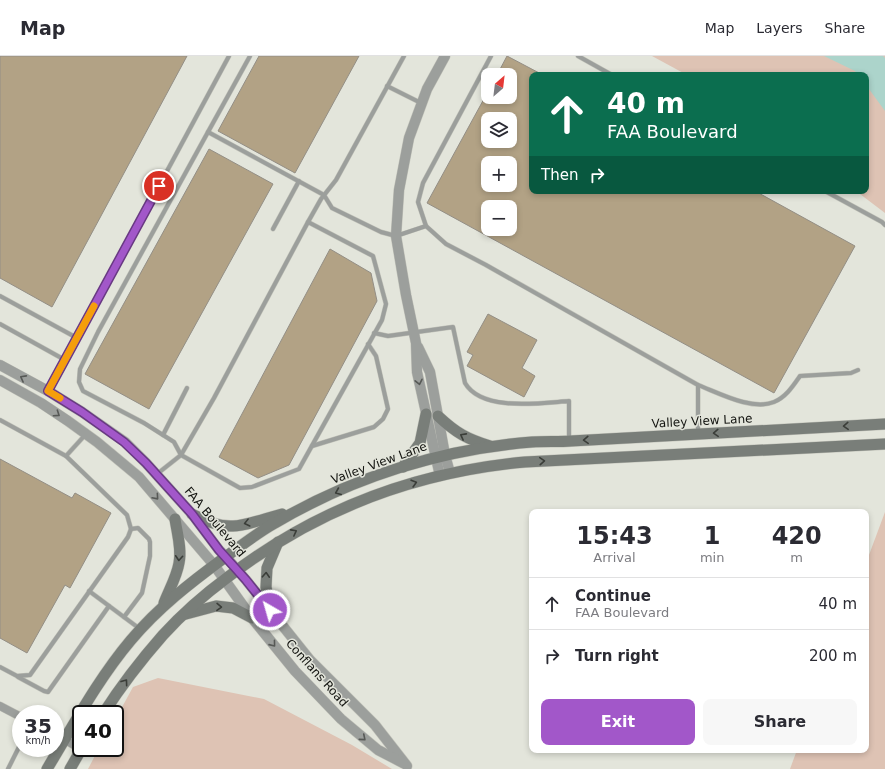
<!DOCTYPE html>
<html lang="en">
<head>
<meta charset="utf-8">
<style>
	:root { --surface:#fff; --page:#f7f7f7; --text:#2b2b33; --muted:#7c7c81; --line:#e1e1e2; --accent:#a257c9 }
	body { margin:0; font-family:"DejaVu Sans",sans-serif; background:var(--page); color:var(--text); height:100vh; display:flex; flex-direction:column; font-size:15px; white-space:nowrap }
	* { box-sizing:border-box; margin:0 }
	p { font-size:13px; color:var(--muted) }
	.icon { flex:none; width:22px; height:22px; fill:none; stroke:currentColor; stroke-width:2; stroke-linecap:round; stroke-linejoin:round }
	.map { position:relative; flex:1; overflow:hidden }
	.sheet { position:absolute; left:529px; top:453px; width:340px; height:244px; display:flex; flex-direction:column; background:var(--surface); border-radius:8px; box-shadow:0 2px 6px #0003 }
	.sheet>* { flex:none }
	.guide { position:absolute; left:529px; top:16px; width:340px; height:122px; border-radius:8px; box-shadow:0 2px 6px #0003; background:#0b6e4f; color:#fff; overflow:hidden }
	.needle { width:26px; rotate:28deg }
	.tools { position:absolute; left:481px; top:12px; display:grid; gap:8px }
	.tools a { display:grid; place-items:center; width:36px; height:36px; border-radius:8px; background:var(--surface); box-shadow:0 2px 6px #0003; font-size:20px }
	.speed { position:absolute; left:12px; top:649px; display:flex; gap:8px; font-size:20px; font-weight:700; text-align:center }
	.speed>* { display:grid; place-content:center; width:52px; height:52px; border-radius:50%; background:var(--surface); box-shadow:0 2px 6px #0003; line-height:1 }
	.speed small { font-size:10px; font-weight:400 }
	.speed .limit { border:2px solid #111; border-radius:6px; background:#fff; color:#111 }
	.pin { position:absolute; display:grid; place-items:center; width:34px; height:34px; color:#fff; margin:-17px; border:2px solid #fff; border-radius:50%; box-shadow:0 1px 4px #0007 }
	.me { position:absolute; width:44px; margin:-22px; rotate:322deg; stroke-linejoin:round; filter:drop-shadow(0 0 3px #0008) }
	.turn { display:flex; align-items:center; gap:14px; height:84px; padding:0 12px; font-size:18px }
	.turn .icon { width:52px; height:52px; stroke-width:2.5 }
	.turn b { display:block; font-size:28px; line-height:34px }
	.then { display:flex; align-items:center; height:38px; padding:0 12px; background:#0003; gap:8px; font-size:15px }
	.eta { display:flex; justify-content:space-evenly; align-items:center; height:68px; text-align:center }
	.eta b { font-size:24px; font-weight:800; line-height:28px }
	.cta { display:flex; gap:8px; margin-top:auto; padding:8px 12px }
	.cta a { flex:1; height:46px; border-radius:8px; background:var(--accent); color:#fff; font-size:16px; font-weight:800; line-height:46px; text-align:center }
	.cta a+a { background:var(--page); color:var(--text) }
	ul { padding:0; list-style:none }
	li { display:flex; align-items:center; gap:12px; height:52px; padding:0 12px; border-top:1px solid var(--line) }
	li div { flex:1 }
	li b { display:block; font-size:15px }
	li em { font-style:normal }
	header { display:flex; align-items:center; gap:24px; box-sizing:border-box; height:56px; padding:0 20px; background:var(--surface); border-bottom:1px solid var(--line) }
	header strong { font-size:19px }
	nav { display:flex; gap:22px; margin-inline-start:auto; font-size:14px }
	.map>svg:first-child { display:block }
</style>
</head>
<body>
<header>
<strong>Map</strong>
<nav><a>Map</a><a>Layers</a><a>Share</a></nav>
</header>
<div class="map">
<svg width="885" height="713" viewBox="0 0 885 713">
	<rect width="100%" height="100%" fill="#e3e5db"/>
	<g fill="#dec3b4">
		<polygon points="652,0 885,0 885,157 856,135 866,135 866,19 687,19"/>
		<polygon points="885,456 885,713 790,713 797,694 866,694 866,507"/>
		<polygon points="158,622 264,643 352,689 392,713 88,713 99,692 115,692 115,664 133,631"/>
	</g>
	<polygon fill="#acd4cb" points="824,0 883,0 885,2 885,55 866,29 866,19 858,19 855,15"/>
	<g fill="#b2a285" stroke="#938e85" fill-rule="evenodd">
		<polygon points="0,0 187,0 52,251 0,222"/>
		<polygon points="259,0 359,0 295,117 218,75"/>
		<path d="M507,0L543,19H532V135H755L855,190L774,337L427,147L485,41H510V19H497ZM488,63H510V85H488ZM488,107H510V129H488ZM488,151H510V173H488Z"/>
		<polygon points="209,93 273,128 149,353 85,318"/>
		<polygon points="330,193 371,217 377,245 289,409 258,422 219,401"/>
		<polygon points="488,258 537,284 522,312 535,320 524,341 467,310 473,299 467,296"/>
		<polygon points="0,403 72,442 75,437 111,457 70,532 65,529 27,597 0,582"/>
	</g>
	<g fill="none" stroke-linecap="round" stroke-linejoin="round">
		<defs>
			<g id="service">
				<polyline points="250,0 208,76 324,139 332,152 381,176 396,180 426,170 418,146 423,127 491,0"/>
				<polyline points="578,0 612,19"/>
				<polyline points="387,30 421,47"/>
				<polyline points="208,76 98,276 80,313 79,326 83,335 144,367 174,386 181,399 240,432 252,431 299,413 382,264 386,248 373,200 308,166"/>
				<polyline points="825,135 882,166 885,169"/>
				<polyline points="426,170 446,188 486,209 698,329 698,377"/>
				<polyline points="273,173 299,125"/>
				<polyline points="0,240 77,282"/>
				<polyline points="0,268 65,304"/>
				<path d="M374,277L388,280L453,271L465,327C482,356 540,347 569,345V383"/>
				<path d="M698,329C719,337 752,355 774,346C786,341 793,330 800,320L851,317L858,314"/>
				<polyline points="49,334 229,0"/>
				<polyline points="0,364 66,400 127,459 131,473 128,481 30,619 17,620 0,611"/>
				<polyline points="163,379 187,332"/>
				<polyline points="312,390 374,371 383,363 388,353 376,300 368,288"/>
				<polyline points="66,400 86,378"/>
				<polyline points="157,418 181,399 214,342 308,166 321,143 336,124 404,0"/>
				<polyline points="89,535 140,573"/>
				<polyline points="124,561 142,537 150,500 150,486 149,483 138,472 131,473"/>
				<polyline points="18,621 44,635 48,636 109,550"/>
				<polyline points="8,713 21,687"/>
			</g>
			<g id="minor">
				<polyline points="0,650 21,661"/>
				<polyline points="55,678 81,693"/>
			</g>
			<g id="tertiary">
				<polyline points="418,291 430,316 445,399 450,417"/>
				<polyline points="0,309 48,335 82,356 125,386 146,407 192,458 219,494 226,501 246,524 310,604 375,669 407,710"/>
				<polyline points="0,324 41,347 68,365 97,386 139,421 214,509 252,562 295,615 341,663 378,694 403,707"/>
				<polyline points="440,420 417,316 416,287 406,239 396,180 399,134 409,82 427,33 445,0"/>
			</g>
			<g id="secondary">
				<path d="M438,360C456,377 467,383 490,390"/>
				<polyline points="403,411 420,387 426,358"/>
				<path d="M192,458C205,465 219,471 233,470C246,470 269,461 282,458"/>
				<path d="M164,547C169,534 177,520 179,507C182,493 177,477 175,463"/>
				<polyline points="270,554 266,531 267,512 278,486"/>
				<polyline points="186,558 216,550 233,552 252,562"/>
				<path d="M103,658C121,630 141,604 163,579C183,557 205,538 228,521C315,454 416,416 525,406L885,388"/>
				<path d="M47,713C73,670 98,623 131,584C158,552 190,527 224,502C241,490 257,477 275,467C353,421 442,393 532,386C545,385 558,386 571,385L885,368"/>
				<polyline points="70,713 82,692"/>
			</g>
		</defs>
		<use href="#service" stroke="#c2c3ba" stroke-width="5"/>
		<use href="#minor" stroke="#c2c3ba" stroke-width="9"/>
		<use href="#tertiary" stroke="#c2c3ba" stroke-width="11"/>
		<use href="#secondary" stroke="#c2c3ba" stroke-width="12"/>
		<use href="#service" stroke="#9c9f9c" stroke-width="4"/>
		<use href="#minor" stroke="#9c9f9c" stroke-width="8"/>
		<use href="#tertiary" stroke="#9c9f9c" stroke-width="10"/>
		<use href="#secondary" stroke="#797e79" stroke-width="11"/>
	</g>
	<defs><path id="oneway-chevron" d="M-2-3.5L2.5 0L-2 3.5" fill="none" stroke-width="1.6" stroke-linecap="round" stroke-linejoin="round"/></defs>
	<g stroke="#575956">
		<use href="#oneway-chevron" transform="translate(23 322) rotate(-152)"/>
		<use href="#oneway-chevron" transform="translate(419 326) rotate(78)"/>
		<use href="#oneway-chevron" transform="translate(57 358) rotate(34)"/>
		<use href="#oneway-chevron" transform="translate(156 441) rotate(49)"/>
		<use href="#oneway-chevron" transform="translate(273 588) rotate(51)"/>
		<use href="#oneway-chevron" transform="translate(363 682) rotate(40)"/>
	</g>
	<g stroke="#3b3e39">
		<use href="#oneway-chevron" transform="translate(846 370) rotate(177)"/>
		<use href="#oneway-chevron" transform="translate(716 377) rotate(177)"/>
		<use href="#oneway-chevron" transform="translate(463 380) rotate(-152)"/>
		<use href="#oneway-chevron" transform="translate(586 384) rotate(177)"/>
		<use href="#oneway-chevron" transform="translate(542 405) rotate(-4)"/>
		<use href="#oneway-chevron" transform="translate(414 427) rotate(-16)"/>
		<use href="#oneway-chevron" transform="translate(338 436) rotate(157)"/>
		<use href="#oneway-chevron" transform="translate(247 467) rotate(166)"/>
		<use href="#oneway-chevron" transform="translate(294 476) rotate(-28)"/>
		<use href="#oneway-chevron" transform="translate(179 502) rotate(94)"/>
		<use href="#oneway-chevron" transform="translate(266 519) rotate(-87)"/>
		<use href="#oneway-chevron" transform="translate(219 551) rotate(1)"/>
		<use href="#oneway-chevron" transform="translate(125 626) rotate(-54)"/>
	</g>
	<g fill="none" stroke-linecap="round" stroke-linejoin="round">
		<defs>
			<polyline id="route" points="159,130 48,335 82,356 124,386 146,407 192,458 219,494 246,524 270,554"/>
		</defs>
		<use href="#route" stroke="#693983" stroke-width="10"/>
		<use href="#route" stroke="#a257c9" stroke-width="7"/>
		<polyline stroke="#f59e0b" stroke-width="7" points="60,342 48,335 94,250"/>
	</g>
	<g text-anchor="middle" dominant-baseline="central" stroke-width="3" stroke-linejoin="round" paint-order="stroke">
		<g font-size="12" fill="#12130f" stroke="#e3e5db">
			<text transform="translate(702 365) rotate(-3)">Valley View Lane</text>
			<text transform="translate(379 407) rotate(-20)">Valley View Lane</text>
			<text transform="translate(215 466) rotate(50)">FAA Boulevard</text>
			<text transform="translate(317 617) rotate(48)">Conflans Road</text>
		</g>
	</g>
</svg>
<div class="tools">
<a><svg class="needle" viewBox="-14 -14 28 28"><path d="M0-13l5 13h-10z" fill="#e53935"/><path d="M0 13l5-13h-10z" fill="#7c7c81"/></svg></a>
<a><svg class="icon" aria-label="layers" viewBox="0 0 24 24"><path d="M12 4l9 5-9 5-9-5zM3 14l9 5 9-5"/></svg></a>
<a>+</a>
<a>−</a>
</div>
<div class="speed"><div>35<small>km/h</small></div><div class="limit">40</div></div>
<div class="pin" style="left:159px;top:130px;background:#d93025"><svg class="icon" aria-label="arrive" viewBox="0 0 24 24"><path d="M6 21V4h12l-3 4 3 4H6"/></svg></div>
<svg class="me" style="left:270px;top:554px" viewBox="-20 -20 40 40"><circle r="17" fill="#a257c9" stroke="#fff" stroke-width="3"/><path d="M0-11L8 9 0 5-8 9z" fill="#fff"/></svg>
<div class="guide">
<div class="turn"><svg class="icon" aria-label="ahead" viewBox="0 0 24 24"><path d="M12 20V5M6 11l6-6 6 6"/></svg><div><b>40 m</b>FAA Boulevard</div></div>
<div class="then">Then<svg class="icon" aria-label="right" viewBox="0 0 24 24"><path d="M7 20v-9h11M14 6l5 5-5 5"/></svg></div>
</div>
<section class="sheet">
<div class="eta">
<div><b>15:43</b><p>Arrival</p></div>
<div><b>1</b><p>min</p></div>
<div><b>420</b><p>m</p></div>
</div>
<ul>
<li><svg class="icon" aria-label="ahead" viewBox="0 0 24 24"><path d="M12 20V5M6 11l6-6 6 6"/></svg><div><b>Continue</b><p>FAA Boulevard</p></div><em>40 m</em></li>
<li><svg class="icon" aria-label="right" viewBox="0 0 24 24"><path d="M7 20v-9h11M14 6l5 5-5 5"/></svg><div><b>Turn right</b></div><em>200 m</em></li>
</ul>
<div class="cta"><a>Exit</a><a>Share</a></div>
</section>
</div>
</body>
</html>
